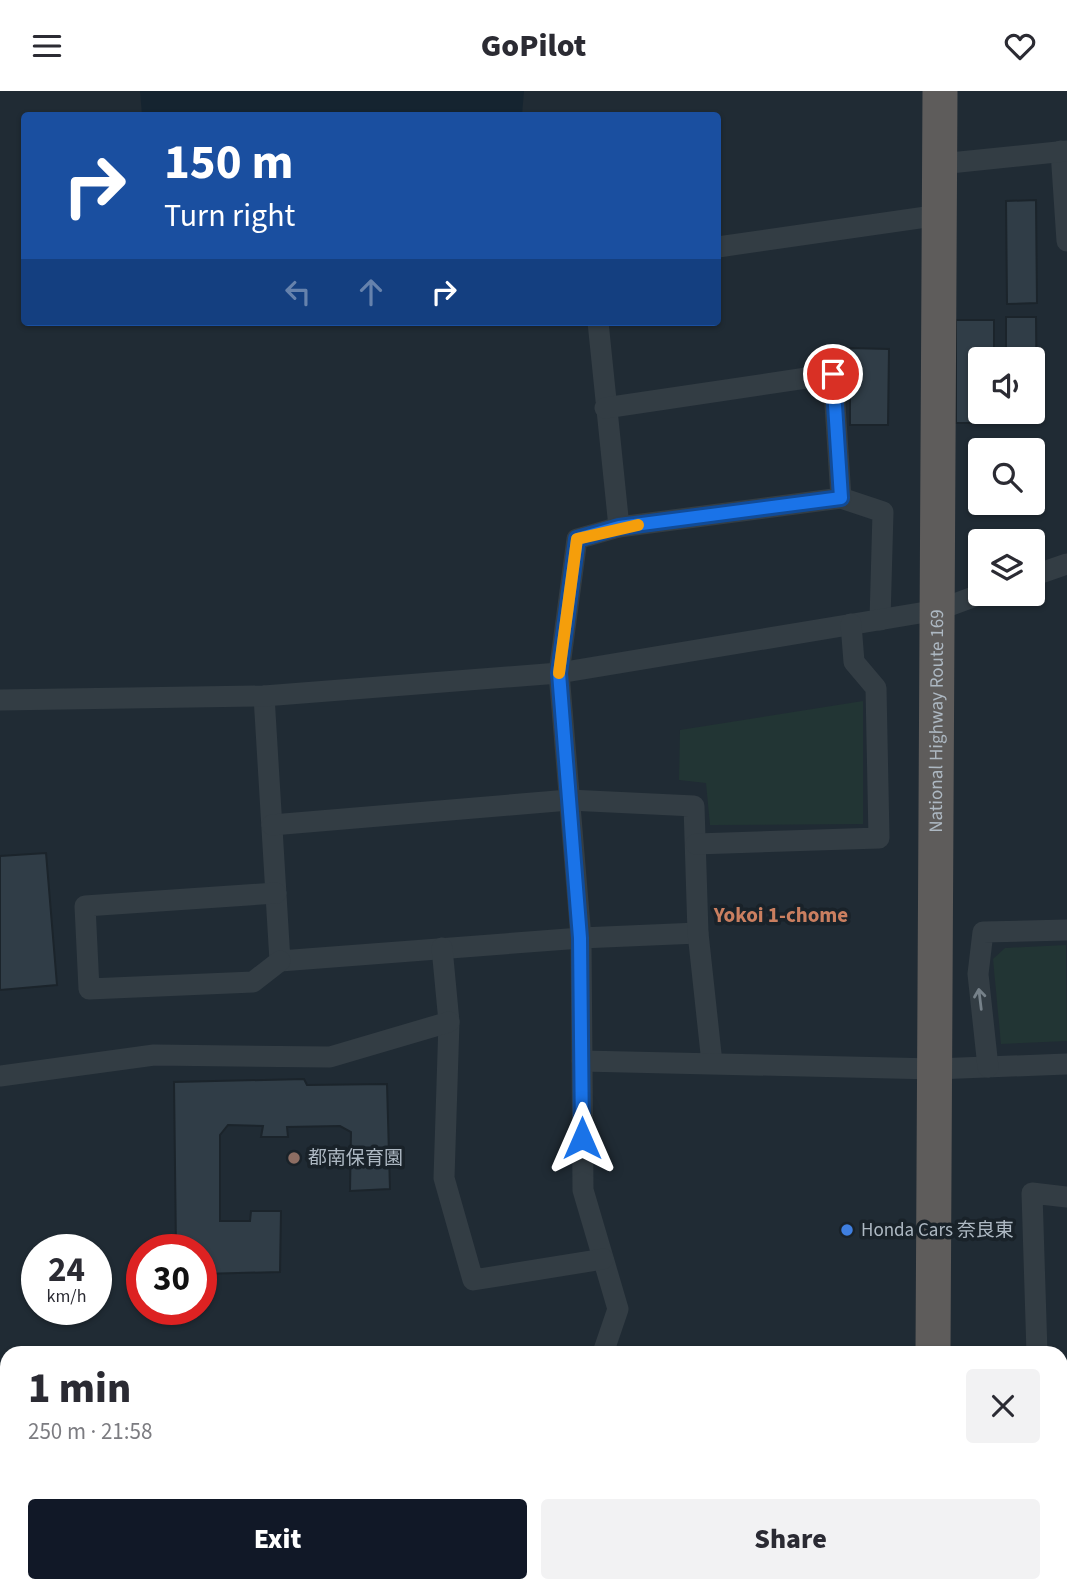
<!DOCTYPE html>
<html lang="en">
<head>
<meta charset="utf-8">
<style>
	:root { --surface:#fff; --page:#f2f2f3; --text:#2b2b33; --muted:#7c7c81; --accent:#111827 }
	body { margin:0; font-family:"Source Sans 3","Noto Sans JP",sans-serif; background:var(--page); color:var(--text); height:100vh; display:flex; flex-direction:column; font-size:26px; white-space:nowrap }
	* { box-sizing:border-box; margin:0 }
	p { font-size:23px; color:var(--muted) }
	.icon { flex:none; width:38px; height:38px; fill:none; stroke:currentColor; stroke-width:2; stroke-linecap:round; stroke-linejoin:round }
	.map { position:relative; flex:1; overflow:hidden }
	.details { position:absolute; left:0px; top:1255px; width:1068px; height:247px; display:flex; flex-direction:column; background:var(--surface); border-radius:21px 21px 0 0; box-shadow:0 2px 5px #0004 }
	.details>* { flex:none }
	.top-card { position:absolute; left:21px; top:21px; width:700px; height:214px; border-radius:7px; box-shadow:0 2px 5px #0004; background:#1a4fa0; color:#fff; overflow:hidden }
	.buttons { position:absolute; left:968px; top:256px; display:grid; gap:14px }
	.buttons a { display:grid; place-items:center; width:77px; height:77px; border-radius:7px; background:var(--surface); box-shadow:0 2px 5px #0004; font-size:35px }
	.speed { position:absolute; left:21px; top:1143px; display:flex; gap:14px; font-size:35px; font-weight:700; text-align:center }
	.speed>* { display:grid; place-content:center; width:91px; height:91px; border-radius:50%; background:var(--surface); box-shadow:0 2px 5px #0004; line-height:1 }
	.speed small { font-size:18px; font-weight:400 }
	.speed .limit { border:10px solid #d22; background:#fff; color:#111 }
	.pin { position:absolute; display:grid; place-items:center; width:60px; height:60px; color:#fff; margin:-30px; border:4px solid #fff; border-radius:50%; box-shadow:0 2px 7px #0007 }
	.me { position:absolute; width:77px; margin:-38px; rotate:0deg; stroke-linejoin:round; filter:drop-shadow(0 0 5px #0008) }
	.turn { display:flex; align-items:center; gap:24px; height:147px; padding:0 28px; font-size:32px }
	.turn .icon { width:91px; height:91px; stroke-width:2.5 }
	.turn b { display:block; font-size:49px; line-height:60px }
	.lanes { display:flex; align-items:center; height:66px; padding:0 28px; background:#0003; justify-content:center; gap:35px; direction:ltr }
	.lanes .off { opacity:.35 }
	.round { display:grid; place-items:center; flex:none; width:74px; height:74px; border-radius:7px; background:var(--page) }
	.summary { display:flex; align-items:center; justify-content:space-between; height:119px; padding:0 28px }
	h1 { font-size:42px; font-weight:800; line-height:52px }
	.primary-button { display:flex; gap:14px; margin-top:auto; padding:14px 28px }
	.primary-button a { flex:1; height:80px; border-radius:7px; background:var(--accent); color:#fff; font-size:28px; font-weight:800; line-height:80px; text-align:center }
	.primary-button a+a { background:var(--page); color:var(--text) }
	header { display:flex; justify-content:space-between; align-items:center; height:91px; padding:0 28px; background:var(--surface); font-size:32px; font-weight:800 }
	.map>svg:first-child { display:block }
</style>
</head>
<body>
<header><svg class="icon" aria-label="menu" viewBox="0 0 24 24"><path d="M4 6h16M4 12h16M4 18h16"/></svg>GoPilot<svg class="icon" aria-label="heart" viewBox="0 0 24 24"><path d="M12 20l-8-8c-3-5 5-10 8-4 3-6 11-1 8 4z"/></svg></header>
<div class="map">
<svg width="1067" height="1500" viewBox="0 0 1067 1500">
	<rect width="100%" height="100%" fill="#202b34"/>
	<g fill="#223534">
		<polygon points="863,610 863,733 710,734 706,692 679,689 680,639"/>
		<polygon points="1066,854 1067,950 1001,953 993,868 1005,857"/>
		<polygon points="698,1495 754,1495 755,1500 698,1500"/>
	</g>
	<polygon fill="#152430" points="140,0 524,0 522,24 142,24"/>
	<g fill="#303d47" stroke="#1b242b" stroke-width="2">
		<polygon points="1036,109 1037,212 1007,213 1006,110"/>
		<polygon points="1006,226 1036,226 1037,329 1007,329 1007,320 1032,320 1032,268 1006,268"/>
		<polygon points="956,229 994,229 994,268 980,268 980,320 994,320 994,332 956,332"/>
		<polygon points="850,257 889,258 888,334 850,334"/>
		<polygon points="46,762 57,894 0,899 0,765"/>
		<polygon points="304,988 307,994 387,993 390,1098 350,1100 351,1041 340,1035 287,1036 288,1046 261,1046 263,1035 228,1034 220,1044 220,1130 250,1130 251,1120 281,1120 280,1181 201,1183 201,1158 176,1158 174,991"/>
	</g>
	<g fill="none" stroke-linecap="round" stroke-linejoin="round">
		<g stroke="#333d44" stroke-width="21">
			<polyline points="1061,60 1067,150"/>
			<polyline points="940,73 1067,60"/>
			<polyline points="718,156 940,124"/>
			<polyline points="598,231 619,436 577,448 559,582 581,847 583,1099 618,1218 603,1262"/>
			<polyline points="605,317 833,283 841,407 883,421 880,529"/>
			<polyline points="619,436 841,407"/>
			<polyline points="1032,485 1067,473"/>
			<polyline points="264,605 280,870 581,847 698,842"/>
			<polyline points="0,609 264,605 559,582 938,519 984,502"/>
			<polyline points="272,734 569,709 694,715 698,842 712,972"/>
			<polyline points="696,753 879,747 876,597 854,571 851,533"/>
			<polyline points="276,802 85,815 89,898 253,891 280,870"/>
			<polyline points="442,857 449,931 444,1087 473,1189 603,1168"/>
			<polyline points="582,970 935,978 1067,973"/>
			<polyline points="988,976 978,883 983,841 1067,839"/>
			<polyline points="0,985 154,964 330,966 449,931"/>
			<polyline points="1037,1262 1032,1102 1067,1106"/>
			<polyline points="1060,1399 1066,1399 1067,1438"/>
			<polyline points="0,1456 7,1454"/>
			<polyline points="566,1494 567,1500"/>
			<polyline points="177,1500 178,1494"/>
			<polyline points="304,1500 304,1494"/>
			<polyline points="436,1500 436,1494"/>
			<polyline points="684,1500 684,1494"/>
			<polyline points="1066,1500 1066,1438"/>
		</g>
		<g stroke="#5e5c5b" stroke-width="35">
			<path id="s1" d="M933,1262L940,0"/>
			<polyline points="932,1500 932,1494"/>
		</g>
	</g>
	<defs><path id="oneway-shaft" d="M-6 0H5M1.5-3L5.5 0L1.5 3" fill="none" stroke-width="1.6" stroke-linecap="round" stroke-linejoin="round" transform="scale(1.75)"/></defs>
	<use stroke="#768189" href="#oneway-shaft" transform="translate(980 908) rotate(-97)"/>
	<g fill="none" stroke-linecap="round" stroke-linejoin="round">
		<defs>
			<polyline id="route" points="582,1047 580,847 559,582 577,448 619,436 841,407 833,283"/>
		</defs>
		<use href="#route" stroke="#114b97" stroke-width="18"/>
		<use href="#route" stroke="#1a73e8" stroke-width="12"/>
		<polyline stroke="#f59e0b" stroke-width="12" points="559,582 577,448 638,434"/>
	</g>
	<circle fill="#8d6e63" stroke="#192229" stroke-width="2.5" cx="294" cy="1067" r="7"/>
	<circle fill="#3f7fe0" stroke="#192229" stroke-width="2.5" cx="847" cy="1139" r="7"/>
	<g text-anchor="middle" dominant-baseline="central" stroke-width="7" stroke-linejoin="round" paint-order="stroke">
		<g font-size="19" fill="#adb8c2" stroke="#192229">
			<text stroke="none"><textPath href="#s1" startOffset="632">National Highway Route 169</textPath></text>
		</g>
		<g font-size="19" fill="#adb8c2" stroke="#192229" text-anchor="start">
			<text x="308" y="1067">都南保育園</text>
			<text x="861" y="1139">Honda Cars 奈良東</text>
		</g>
		<g font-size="21" font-weight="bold" fill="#ca7f60" stroke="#192229">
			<text x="781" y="824">Yokoi 1-chome</text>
		</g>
	</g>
</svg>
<div class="buttons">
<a><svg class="icon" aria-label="sound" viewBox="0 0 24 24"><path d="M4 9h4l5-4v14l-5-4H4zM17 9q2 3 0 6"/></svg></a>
<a><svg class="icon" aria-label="search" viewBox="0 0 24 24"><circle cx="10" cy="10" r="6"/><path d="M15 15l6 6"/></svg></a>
<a><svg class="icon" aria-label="layers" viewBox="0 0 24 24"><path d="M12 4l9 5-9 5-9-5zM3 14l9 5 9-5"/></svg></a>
</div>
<div class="speed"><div>24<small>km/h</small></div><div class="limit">30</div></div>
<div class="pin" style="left:833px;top:283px;background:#d93025"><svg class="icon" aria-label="arrive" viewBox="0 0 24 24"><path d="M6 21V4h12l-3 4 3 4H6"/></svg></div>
<svg class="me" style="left:582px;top:1047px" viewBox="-20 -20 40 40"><path d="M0-17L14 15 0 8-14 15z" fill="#1a73e8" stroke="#fff" stroke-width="4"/></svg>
<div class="top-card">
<div class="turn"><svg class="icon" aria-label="right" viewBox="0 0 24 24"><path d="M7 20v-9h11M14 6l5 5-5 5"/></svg><div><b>150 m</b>Turn right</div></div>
<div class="lanes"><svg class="icon off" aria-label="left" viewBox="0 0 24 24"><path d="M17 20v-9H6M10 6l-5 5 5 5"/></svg><svg class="icon off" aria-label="ahead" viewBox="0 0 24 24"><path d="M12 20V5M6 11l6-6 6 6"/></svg><svg class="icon" aria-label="right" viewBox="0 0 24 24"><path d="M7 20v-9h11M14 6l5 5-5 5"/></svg></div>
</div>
<section class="details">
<div class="summary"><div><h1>1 min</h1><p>250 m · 21:58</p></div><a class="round"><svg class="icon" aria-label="close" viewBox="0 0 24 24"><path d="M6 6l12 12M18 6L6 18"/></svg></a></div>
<div class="primary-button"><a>Exit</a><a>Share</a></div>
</section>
</div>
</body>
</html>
